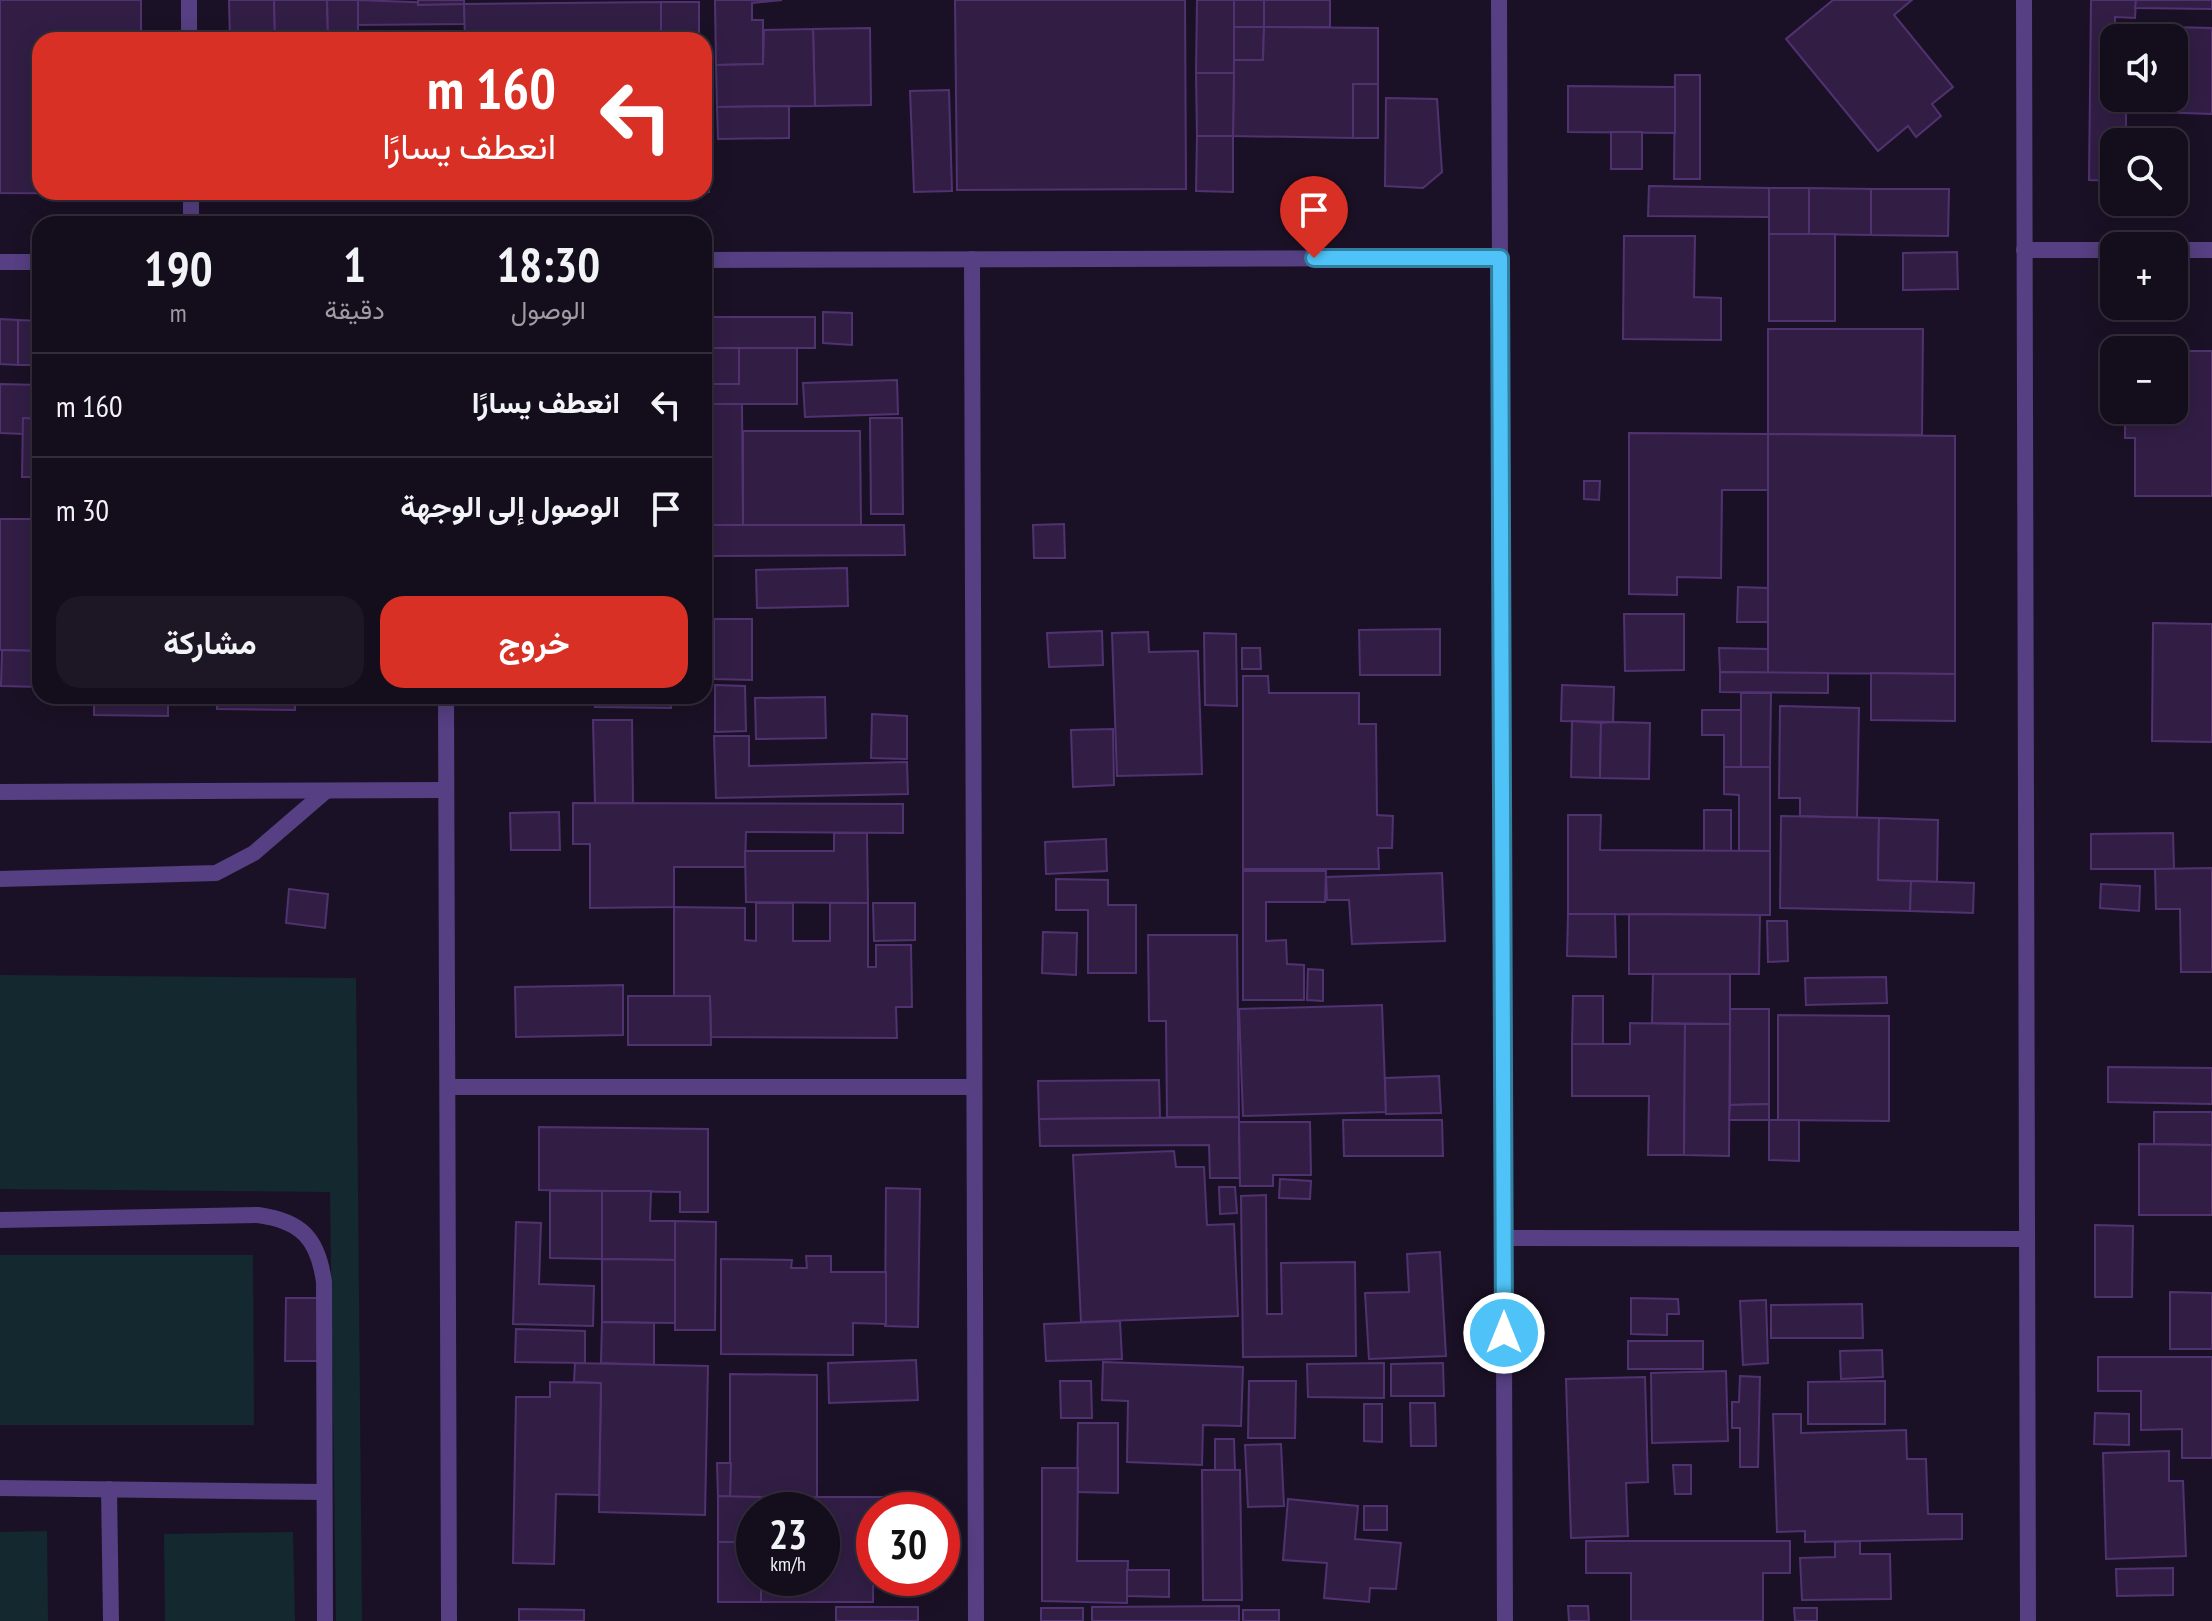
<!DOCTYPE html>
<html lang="ar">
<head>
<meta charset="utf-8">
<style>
	:root { --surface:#140d1c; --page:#1d1625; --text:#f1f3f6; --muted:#9d9ca3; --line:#332d3b; --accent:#d93025 }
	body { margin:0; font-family:"PT Sans Narrow",Vazirmatn,sans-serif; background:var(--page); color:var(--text); direction:rtl; height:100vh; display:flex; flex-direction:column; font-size:30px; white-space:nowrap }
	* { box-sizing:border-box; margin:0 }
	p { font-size:26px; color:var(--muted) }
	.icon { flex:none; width:44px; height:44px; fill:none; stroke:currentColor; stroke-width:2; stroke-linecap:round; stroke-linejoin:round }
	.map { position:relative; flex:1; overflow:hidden; direction:ltr }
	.sheet { position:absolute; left:32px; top:216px; width:680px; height:488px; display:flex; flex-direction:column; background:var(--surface); border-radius:24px; box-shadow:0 4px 20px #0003,0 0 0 2px var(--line); direction:rtl }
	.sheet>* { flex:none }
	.guide { position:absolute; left:32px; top:32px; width:680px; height:168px; border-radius:24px; box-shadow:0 4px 20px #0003,0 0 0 2px var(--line); direction:rtl; background:#d93025; color:#fff; overflow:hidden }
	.buttons { position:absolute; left:2100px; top:24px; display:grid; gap:16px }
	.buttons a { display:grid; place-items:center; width:88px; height:88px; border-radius:16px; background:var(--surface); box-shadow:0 4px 20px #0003,0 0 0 2px var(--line); font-size:40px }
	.speed { position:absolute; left:736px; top:1492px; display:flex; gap:16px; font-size:40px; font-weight:700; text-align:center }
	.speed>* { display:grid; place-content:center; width:104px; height:104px; border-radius:50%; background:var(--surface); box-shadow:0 4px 20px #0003,0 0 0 2px var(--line); line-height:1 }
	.speed small { font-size:20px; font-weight:400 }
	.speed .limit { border:12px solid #d22; background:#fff; color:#111 }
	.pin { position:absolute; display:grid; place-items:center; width:68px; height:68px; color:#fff; margin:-82px -34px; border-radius:50% 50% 50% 0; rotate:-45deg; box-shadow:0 0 8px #0007 }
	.pin .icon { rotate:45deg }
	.me { position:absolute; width:88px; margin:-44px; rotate:0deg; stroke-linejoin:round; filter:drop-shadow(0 0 6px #0008) }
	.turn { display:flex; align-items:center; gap:28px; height:168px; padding:0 24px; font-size:36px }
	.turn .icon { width:104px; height:104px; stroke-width:2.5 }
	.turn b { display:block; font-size:56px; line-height:68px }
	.eta { display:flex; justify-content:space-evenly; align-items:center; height:136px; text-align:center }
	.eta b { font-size:48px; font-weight:700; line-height:56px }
	.action { display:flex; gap:16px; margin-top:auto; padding:16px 24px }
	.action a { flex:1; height:92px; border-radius:24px; background:var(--accent); color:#fff; font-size:32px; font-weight:700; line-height:92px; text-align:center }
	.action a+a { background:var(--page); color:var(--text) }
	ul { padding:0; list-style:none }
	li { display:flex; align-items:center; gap:24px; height:104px; padding:0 24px; border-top:2px solid var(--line) }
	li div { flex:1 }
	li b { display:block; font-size:30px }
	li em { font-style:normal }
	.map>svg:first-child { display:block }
</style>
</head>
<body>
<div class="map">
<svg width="2212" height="1621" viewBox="0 0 2212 1621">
	<rect width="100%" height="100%" fill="#1b1126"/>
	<g fill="#14282f">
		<polygon points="0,975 356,978 362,1621 336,1621 330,1192 0,1189"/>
		<polygon points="0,1255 253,1255 254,1425 0,1425"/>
		<polygon points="47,1531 48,1621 0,1621 0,1532"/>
		<polygon points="293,1532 295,1621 165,1621 164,1534"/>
	</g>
	<g fill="#321e45" stroke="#513270" stroke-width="2">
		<polygon points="0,0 141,0 141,40 40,40 40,192 142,194 0,193"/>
		<polygon points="229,0 274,0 275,37 328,36 328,40 230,40"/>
		<polygon points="274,0 327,0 328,36 275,37"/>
		<polygon points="327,0 358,0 358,36 328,36"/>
		<polygon points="358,0 464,4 465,24 358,25"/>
		<polygon points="418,0 464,0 464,4 418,5"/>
		<polygon points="715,0 782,0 752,3 752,20 763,20 763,64 716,65"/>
		<polygon points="955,0 1185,0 1186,189 957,190"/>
		<polygon points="1197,0 1234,0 1234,73 1196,73"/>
		<rect x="1234" y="0" width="30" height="27"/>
		<rect x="1264" y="0" width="66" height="27"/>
		<polygon points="1833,0 1912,0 1894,15 1953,87 1932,104 1941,116 1916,137 1908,126 1878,151 1786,39"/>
		<polygon points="2091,0 2136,0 2135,18 2115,17 2114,111 2126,111 2126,142 2114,142 2114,181 2089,180"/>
		<polygon points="2136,0 2212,0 2212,9 2135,8"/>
		<polygon points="661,2 661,40 465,40 464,4"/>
		<rect x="661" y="2" width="38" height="38"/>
		<polygon points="2130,26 2212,28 2212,114 2128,111 2128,98 2174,98 2174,38 2129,38"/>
		<polygon points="1234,27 1264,27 1263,60 1234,60"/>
		<polygon points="1264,27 1378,28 1378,84 1353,84 1353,138 1233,136 1234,60 1263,60"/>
		<polygon points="870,28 871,105 815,106 813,29"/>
		<polygon points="813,29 815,106 717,107 716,65 763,64 764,30"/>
		<polygon points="1196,73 1234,73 1233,136 1197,136"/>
		<polygon points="1675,75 1700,75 1700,179 1674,179"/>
		<rect x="1353" y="84" width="25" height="54"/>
		<polygon points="1568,86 1675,87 1675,133 1568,132"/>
		<polygon points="949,90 952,191 914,192 910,91"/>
		<polygon points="1386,98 1437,99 1442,172 1423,188 1385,186"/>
		<polygon points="789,106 789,138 718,139 717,107"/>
		<polygon points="704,110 709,110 709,192 698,192 704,192"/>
		<rect x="1611" y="132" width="31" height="37"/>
		<polygon points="1197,136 1233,136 1233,192 1196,191"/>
		<polygon points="1649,186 1769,188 1770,217 1648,216"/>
		<rect x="1769" y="188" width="40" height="46"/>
		<polygon points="1809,188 1871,189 1871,235 1809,234"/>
		<polygon points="1871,189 1949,189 1948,236 1871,235"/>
		<rect x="1769" y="234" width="66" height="87"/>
		<polygon points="1624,236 1695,236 1694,297 1721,298 1721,340 1623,339"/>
		<polygon points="1957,252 1958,289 1903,290 1903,253"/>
		<polygon points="823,312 852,313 852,345 823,343"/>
		<polygon points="704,317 709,317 710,384 704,384"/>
		<polygon points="709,317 815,317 815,348 710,348"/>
		<polygon points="0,319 18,320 18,365 0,364"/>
		<polygon points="18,320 40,321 40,365 18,365"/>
		<polygon points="1768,329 1923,329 1922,435 1768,434"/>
		<rect x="710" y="348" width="29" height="36"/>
		<polygon points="739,348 797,348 797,404 711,404 710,384 739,384"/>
		<polygon points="2174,351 2212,351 2212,496 2135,496 2135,438 2125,438 2125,410 2174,410"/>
		<polygon points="897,380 898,414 805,417 803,383"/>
		<polygon points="0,384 40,385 40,419 23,418 23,434 0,433"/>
		<polygon points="704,384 710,384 711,474 704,474"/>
		<polygon points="711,404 742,404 743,525 712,525"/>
		<polygon points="23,418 40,419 40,477 22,477"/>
		<polygon points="870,418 902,418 903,514 871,514"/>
		<polygon points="743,431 860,431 861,525 743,525"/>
		<polygon points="1629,433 1768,434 1768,490 1722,490 1721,578 1677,577 1677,595 1629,594"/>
		<polygon points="1768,434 1955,436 1955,674 1768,673"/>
		<polygon points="1584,481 1600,481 1599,500 1584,499"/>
		<polygon points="0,519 40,519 40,651 0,650"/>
		<polygon points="1064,524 1065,558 1034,558 1033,525"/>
		<polygon points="712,525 904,525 905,555 712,556"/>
		<polygon points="847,568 848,606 757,608 756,570"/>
		<polygon points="1738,587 1768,588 1768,622 1737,622"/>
		<polygon points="1624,614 1684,614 1684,670 1625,671"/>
		<polygon points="714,619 752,619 752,680 714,679"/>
		<polygon points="2153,623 2212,624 2212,742 2152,741"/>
		<polygon points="1440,629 1440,675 1360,675 1359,630"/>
		<polygon points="1102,631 1103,665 1049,667 1047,633"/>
		<polygon points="1148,632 1149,652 1198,651 1202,774 1117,776 1112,633"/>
		<polygon points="1204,633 1236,634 1237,706 1205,705"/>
		<polygon points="1242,648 1260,648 1261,669 1242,669"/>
		<polygon points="1719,648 1768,649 1768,673 1720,672"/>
		<polygon points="2,650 40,651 40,687 1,686"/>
		<polygon points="1720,672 1828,673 1828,693 1720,692"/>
		<polygon points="1871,673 1955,674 1955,721 1871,720"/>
		<polygon points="1243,676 1268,676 1269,693 1359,693 1359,724 1376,724 1377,815 1393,816 1392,848 1378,848 1379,869 1243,869"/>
		<polygon points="715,685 745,686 746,731 715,732"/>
		<polygon points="1562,685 1614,687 1613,722 1561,721"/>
		<polygon points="1741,693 1771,693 1770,767 1741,767"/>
		<polygon points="94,696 168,696 168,716 94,715"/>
		<polygon points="217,696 295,696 295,710 217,709"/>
		<polygon points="595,696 671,696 671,708 595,707"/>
		<polygon points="825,697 826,738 756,739 755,698"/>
		<polygon points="1780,706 1859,708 1857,818 1800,816 1800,798 1779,798"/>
		<polygon points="1702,710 1741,710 1741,767 1724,767 1724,735 1702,735"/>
		<polygon points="872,714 907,716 907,759 871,758"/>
		<polygon points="593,720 632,720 633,803 595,803"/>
		<polygon points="1572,721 1601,723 1600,778 1571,777"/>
		<polygon points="1613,722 1650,723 1649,779 1600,778 1601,723"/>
		<polygon points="1113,729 1114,785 1073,787 1071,730"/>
		<polygon points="714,736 749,736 749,766 907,762 908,794 716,798"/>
		<polygon points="1724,767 1770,767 1770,851 1739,851 1739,795 1724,794"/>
		<polygon points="573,803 903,804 903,833 746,832 745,867 674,867 674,907 590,908 590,844 573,844"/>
		<rect x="1704" y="810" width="27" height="41"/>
		<polygon points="559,812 560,850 511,850 510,813"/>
		<polygon points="1568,815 1601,815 1600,850 1770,851 1770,915 1568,914"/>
		<polygon points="1781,816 1879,818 1878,880 1911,881 1910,911 1780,908"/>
		<polygon points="1879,818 1938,820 1937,882 1878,880"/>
		<polygon points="834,833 867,833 868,903 746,902 745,851 834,851"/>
		<polygon points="2173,833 2174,869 2091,869 2091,834"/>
		<polygon points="1106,839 1107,871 1046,874 1045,842"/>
		<polygon points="2212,868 2212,972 2181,972 2180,909 2156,909 2155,869"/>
		<polygon points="1243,871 1326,871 1325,902 1266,902 1266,941 1286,940 1287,964 1304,965 1304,1000 1243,1000"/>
		<polygon points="1442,873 1445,941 1352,944 1349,900 1327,900 1326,877"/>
		<polygon points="1056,879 1108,880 1108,905 1136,905 1136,973 1088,973 1088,910 1056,910"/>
		<polygon points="1911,881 1974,883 1973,913 1910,911"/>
		<polygon points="2101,884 2140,886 2139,911 2100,908"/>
		<polygon points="289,889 328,894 325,928 286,923"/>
		<polygon points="756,903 793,903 793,941 830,941 830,903 868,903 868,967 876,967 876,945 911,945 912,1007 896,1007 897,1038 711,1037 710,996 674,996 674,907 745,908 745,940 756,941"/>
		<polygon points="873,903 915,903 915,940 874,941"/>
		<polygon points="1568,914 1615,914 1616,957 1567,956"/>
		<polygon points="1629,914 1760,915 1759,974 1629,974"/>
		<polygon points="1767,921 1787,921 1788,961 1768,962"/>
		<polygon points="1043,932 1077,933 1076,975 1042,973"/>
		<polygon points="1148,935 1237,935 1239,1117 1167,1117 1166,1021 1149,1021"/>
		<polygon points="1308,969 1323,970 1323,1001 1307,1000"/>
		<polygon points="1653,974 1730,974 1730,1024 1652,1023"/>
		<polygon points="1886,977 1887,1003 1806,1005 1805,978"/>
		<polygon points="623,985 623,1035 516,1037 515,987"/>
		<polygon points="628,996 710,996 711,1045 628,1045"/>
		<polygon points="1573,996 1603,996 1603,1044 1572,1044"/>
		<polygon points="1382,1005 1386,1112 1243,1116 1239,1009"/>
		<polygon points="1730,1009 1769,1009 1769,1104 1730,1105"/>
		<polygon points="1778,1015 1889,1016 1889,1121 1778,1120"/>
		<polygon points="1630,1023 1685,1024 1684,1155 1648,1155 1649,1096 1572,1096 1572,1044 1630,1044"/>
		<polygon points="1685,1024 1730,1024 1729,1156 1684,1155"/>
		<polygon points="2108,1067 2212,1068 2212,1104 2108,1102"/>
		<polygon points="1439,1076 1441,1113 1386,1114 1385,1078"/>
		<polygon points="1159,1080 1160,1118 1039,1119 1038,1081"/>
		<polygon points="1769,1104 1769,1120 1729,1120 1730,1105"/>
		<polygon points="2154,1112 2212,1112 2212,1145 2154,1144"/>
		<polygon points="1239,1117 1240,1178 1210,1178 1209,1145 1040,1146 1039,1119"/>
		<polygon points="1343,1120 1442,1120 1443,1156 1344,1156"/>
		<polygon points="1769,1120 1799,1120 1799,1161 1769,1160"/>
		<polygon points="1239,1122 1310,1122 1311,1175 1273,1175 1273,1186 1240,1186"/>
		<polygon points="539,1127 708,1129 708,1212 680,1212 680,1192 539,1190"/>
		<polygon points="2139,1144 2212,1145 2212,1215 2139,1215"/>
		<polygon points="1174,1151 1176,1167 1204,1167 1207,1225 1234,1224 1238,1316 1081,1322 1073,1155"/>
		<polygon points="1280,1179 1311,1181 1310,1199 1279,1198"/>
		<polygon points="1219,1187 1235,1187 1237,1213 1220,1214"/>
		<polygon points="886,1188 920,1189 918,1327 885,1326"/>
		<polygon points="550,1191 602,1191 602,1259 550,1258"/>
		<polygon points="602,1191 651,1191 650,1221 675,1221 675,1260 602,1259"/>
		<polygon points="1266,1195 1267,1314 1282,1314 1281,1263 1355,1262 1356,1356 1243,1357 1241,1196"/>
		<polygon points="675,1221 716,1222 715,1330 675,1330"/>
		<polygon points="516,1222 541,1223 539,1284 594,1286 593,1326 513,1324"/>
		<polygon points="2095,1225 2133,1226 2132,1297 2095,1297"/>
		<polygon points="1440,1252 1446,1356 1369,1359 1365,1293 1409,1292 1407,1254"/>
		<polygon points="806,1256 831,1256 831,1272 886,1272 886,1324 853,1323 853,1355 721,1354 721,1259 792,1260 791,1268 807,1268"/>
		<polygon points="602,1259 675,1260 675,1323 602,1322"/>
		<polygon points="2170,1292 2212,1293 2212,1349 2170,1349"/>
		<polygon points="286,1298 319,1298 318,1361 285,1361"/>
		<polygon points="1631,1298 1678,1299 1679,1314 1667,1314 1667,1335 1631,1334"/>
		<polygon points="1766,1300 1768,1363 1743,1365 1740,1301"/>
		<polygon points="1862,1304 1863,1338 1771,1338 1771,1305"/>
		<polygon points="1120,1321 1122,1359 1046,1361 1044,1324"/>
		<polygon points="602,1322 654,1323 654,1365 601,1363"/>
		<polygon points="516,1329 585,1331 585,1363 515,1362"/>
		<rect x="1628" y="1341" width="75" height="28"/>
		<polygon points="1882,1350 1883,1377 1841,1379 1840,1351"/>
		<polygon points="2098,1357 2212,1357 2212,1458 2182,1458 2182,1429 2141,1430 2141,1391 2098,1391"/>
		<polygon points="916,1360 918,1400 829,1403 828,1363"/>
		<polygon points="1103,1362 1243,1367 1241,1426 1203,1425 1202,1465 1127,1462 1128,1401 1102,1400"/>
		<polygon points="575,1363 708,1366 705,1515 599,1512 601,1383 574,1382"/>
		<polygon points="1384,1363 1384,1398 1308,1397 1307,1364"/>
		<polygon points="1443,1363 1444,1396 1391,1396 1391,1364"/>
		<polygon points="1726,1371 1728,1441 1652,1443 1651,1373"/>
		<polygon points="730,1374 817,1375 817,1497 730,1497"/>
		<polygon points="1740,1376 1760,1377 1758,1467 1740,1467 1740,1428 1732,1428 1732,1402 1739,1402"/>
		<polygon points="1645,1377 1648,1482 1626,1483 1628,1536 1571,1538 1566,1379"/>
		<polygon points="1060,1381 1091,1381 1092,1418 1061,1418"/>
		<polygon points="1249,1381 1296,1381 1295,1438 1248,1438"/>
		<polygon points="1885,1381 1885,1424 1808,1424 1808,1382"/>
		<polygon points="550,1382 601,1383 599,1495 556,1494 554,1564 513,1563 516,1397 550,1397"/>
		<polygon points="1410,1403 1435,1403 1436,1446 1411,1446"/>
		<polygon points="1364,1404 1382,1404 1382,1442 1364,1441"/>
		<polygon points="2095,1413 2129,1414 2129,1445 2094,1444"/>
		<polygon points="1773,1414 1801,1414 1801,1433 1906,1430 1907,1459 1926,1459 1928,1514 1962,1514 1962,1539 1805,1542 1805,1531 1777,1532"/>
		<polygon points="1078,1423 1118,1423 1118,1493 1077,1492"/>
		<polygon points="1215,1439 1234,1439 1235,1470 1215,1470"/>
		<polygon points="1281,1444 1284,1506 1248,1507 1245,1445"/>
		<polygon points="2169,1451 2169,1481 2183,1481 2186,1556 2106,1559 2103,1453"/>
		<polygon points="717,1463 731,1463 730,1497 718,1496"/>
		<polygon points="1673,1465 1691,1465 1691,1494 1675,1494"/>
		<polygon points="1042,1468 1078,1468 1077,1561 1128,1561 1127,1603 1042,1601"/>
		<polygon points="1202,1470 1240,1470 1242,1600 1203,1600"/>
		<polygon points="718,1496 760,1497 760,1510 754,1510 754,1542 718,1542"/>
		<polygon points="760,1497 894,1497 894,1510 874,1510 873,1602 761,1602 761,1578 822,1578 822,1510 760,1510"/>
		<polygon points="1288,1499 1358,1506 1355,1539 1401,1543 1396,1589 1370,1588 1369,1602 1324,1598 1327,1563 1283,1560"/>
		<rect x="1364" y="1506" width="23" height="24"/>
		<polygon points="1586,1541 1790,1541 1790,1573 1763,1573 1763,1621 1631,1621 1631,1573 1586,1573"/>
		<polygon points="1860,1541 1860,1554 1890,1554 1891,1599 1802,1600 1800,1558 1835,1557 1835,1542"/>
		<polygon points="718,1542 754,1542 754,1578 761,1578 761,1602 718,1602"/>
		<polygon points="2173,1568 2173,1595 2117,1596 2116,1569"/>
		<polygon points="1127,1570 1169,1570 1169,1597 1127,1596"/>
		<polygon points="1239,1606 1239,1621 1092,1621 1092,1607"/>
		<polygon points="1568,1606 1588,1606 1589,1621 1569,1621"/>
		<rect x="836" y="1607" width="82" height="14"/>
		<rect x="1041" y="1608" width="42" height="13"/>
		<polygon points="1794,1608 1817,1608 1817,1621 1795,1621"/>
		<polygon points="519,1609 584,1610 584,1621 519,1621"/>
		<rect x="1243" y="1610" width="36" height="11"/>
	</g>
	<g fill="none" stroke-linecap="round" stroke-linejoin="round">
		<g stroke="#563f82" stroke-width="16">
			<polyline points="0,879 216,873 254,853 326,791"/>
			<path d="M0,1220L258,1215C302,1221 318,1239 324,1282L325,1621"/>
			<polyline points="0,1488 324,1492"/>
			<polyline points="109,1489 111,1621"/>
		</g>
		<g stroke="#563f82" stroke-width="16">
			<polyline points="189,0 189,40"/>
			<polyline points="1499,0 1505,1621"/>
			<polyline points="2024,0 2028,1621"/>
			<polyline points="191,192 191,224"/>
			<polyline points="2024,250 2114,250"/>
			<polyline points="2174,250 2212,250"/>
			<polyline points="972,259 976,1621"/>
			<polyline points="704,260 1500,258"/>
			<polyline points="0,262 40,262"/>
			<polyline points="446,696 449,1621"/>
			<polyline points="0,792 446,790"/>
			<polyline points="448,1087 974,1087"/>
			<polyline points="1504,1238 2026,1239"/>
		</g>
	</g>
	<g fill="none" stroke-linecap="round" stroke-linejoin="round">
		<defs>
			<polyline id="route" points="1314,258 1500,258 1504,1333"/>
		</defs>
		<use href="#route" stroke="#337fa1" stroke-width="20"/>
		<use href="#route" stroke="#4fc3f7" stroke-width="14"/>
	</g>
</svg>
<div class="buttons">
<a><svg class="icon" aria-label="sound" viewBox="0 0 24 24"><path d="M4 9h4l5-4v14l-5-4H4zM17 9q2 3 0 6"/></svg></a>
<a><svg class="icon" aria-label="search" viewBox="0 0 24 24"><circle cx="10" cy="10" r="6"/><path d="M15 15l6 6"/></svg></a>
<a>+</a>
<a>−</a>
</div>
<div class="speed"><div>23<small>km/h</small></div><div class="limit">30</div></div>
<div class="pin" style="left:1314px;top:258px;background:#d93025"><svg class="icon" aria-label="arrive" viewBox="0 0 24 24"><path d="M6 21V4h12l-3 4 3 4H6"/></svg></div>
<svg class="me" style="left:1504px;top:1333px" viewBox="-20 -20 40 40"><circle r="17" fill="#4fc3f7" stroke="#fff" stroke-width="3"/><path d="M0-11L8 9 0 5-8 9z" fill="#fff"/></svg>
<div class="guide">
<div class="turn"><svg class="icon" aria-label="left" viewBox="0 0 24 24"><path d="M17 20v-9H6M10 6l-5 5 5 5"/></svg><div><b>160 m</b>انعطف يسارًا</div></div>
</div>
<section class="sheet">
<div class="eta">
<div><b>18:30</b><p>الوصول</p></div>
<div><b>1</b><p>دقيقة</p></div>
<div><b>190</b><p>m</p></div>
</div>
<ul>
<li><svg class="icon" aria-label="left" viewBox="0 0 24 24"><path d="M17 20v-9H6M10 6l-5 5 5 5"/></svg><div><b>انعطف يسارًا</b></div><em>160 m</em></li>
<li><svg class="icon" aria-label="arrive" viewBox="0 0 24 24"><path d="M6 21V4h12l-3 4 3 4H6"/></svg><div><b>الوصول إلى الوجهة</b></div><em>30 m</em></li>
</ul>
<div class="action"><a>خروج</a><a>مشاركة</a></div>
</section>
</div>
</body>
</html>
